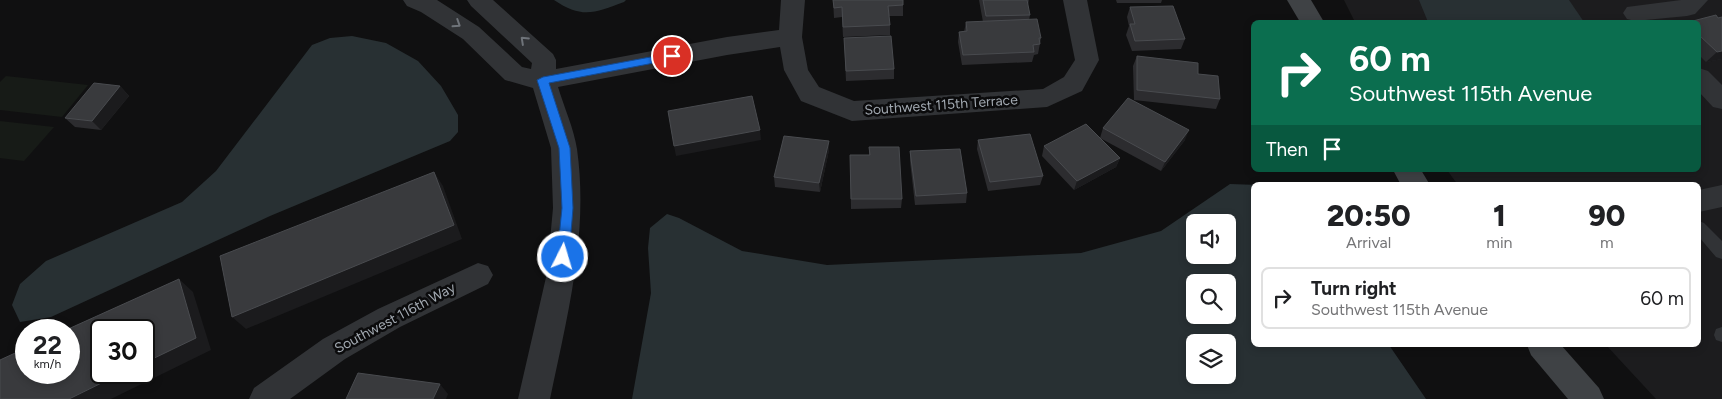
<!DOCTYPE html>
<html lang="en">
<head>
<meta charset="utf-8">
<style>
	:root { --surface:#fff; --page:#f2f2f2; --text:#202124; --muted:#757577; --line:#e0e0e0 }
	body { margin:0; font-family:Figtree,sans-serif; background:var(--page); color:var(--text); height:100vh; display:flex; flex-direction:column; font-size:19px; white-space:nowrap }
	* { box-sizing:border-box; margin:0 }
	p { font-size:16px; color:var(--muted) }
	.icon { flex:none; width:28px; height:28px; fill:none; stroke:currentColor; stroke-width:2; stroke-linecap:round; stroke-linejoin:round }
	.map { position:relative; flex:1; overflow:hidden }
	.panel { position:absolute; left:1251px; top:182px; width:450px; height:165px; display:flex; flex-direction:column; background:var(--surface); border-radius:8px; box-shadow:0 2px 8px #0003 }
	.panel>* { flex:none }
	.guide { position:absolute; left:1251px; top:20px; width:450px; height:152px; border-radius:8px; box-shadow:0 2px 8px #0003; background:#0b6e4f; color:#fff; overflow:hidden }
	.buttons { position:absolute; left:1186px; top:214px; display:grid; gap:10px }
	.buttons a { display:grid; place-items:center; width:50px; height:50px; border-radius:8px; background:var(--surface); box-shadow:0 2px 8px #0003; font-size:25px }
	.speed { position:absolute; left:15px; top:319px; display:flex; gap:10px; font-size:25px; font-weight:700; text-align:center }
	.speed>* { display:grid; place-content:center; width:65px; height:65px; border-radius:50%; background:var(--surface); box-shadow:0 2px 8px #0003; line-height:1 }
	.speed small { font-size:12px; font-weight:400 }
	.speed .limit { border:2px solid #111; border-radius:8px; background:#fff; color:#111 }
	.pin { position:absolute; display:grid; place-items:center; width:42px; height:42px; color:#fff; margin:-21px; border:2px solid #fff; border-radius:50%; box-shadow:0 1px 5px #0007 }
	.me { position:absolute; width:55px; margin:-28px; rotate:5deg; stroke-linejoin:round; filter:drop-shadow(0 0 4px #0008) }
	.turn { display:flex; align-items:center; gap:18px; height:105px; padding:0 15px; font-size:22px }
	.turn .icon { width:65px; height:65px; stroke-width:2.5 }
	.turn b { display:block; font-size:35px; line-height:42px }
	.then { display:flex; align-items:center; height:48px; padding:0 15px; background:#0003; gap:10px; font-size:19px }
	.eta { display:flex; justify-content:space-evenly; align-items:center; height:85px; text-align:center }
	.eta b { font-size:30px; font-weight:800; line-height:35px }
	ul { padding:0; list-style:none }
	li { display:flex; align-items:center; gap:15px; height:62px; margin:0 10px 8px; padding:0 5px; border:2px solid var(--line); border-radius:8px }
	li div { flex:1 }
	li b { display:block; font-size:19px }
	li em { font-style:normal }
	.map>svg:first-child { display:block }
</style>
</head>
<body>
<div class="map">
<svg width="1722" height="399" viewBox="0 0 1722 399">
	<rect width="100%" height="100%" fill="#101011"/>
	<polygon fill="#1c1c1e" points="1344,0 1722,0 1722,399 1656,399 1606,345 1699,345 1699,185 1458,185 1447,170 1699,170 1699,22 1355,22"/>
	<g fill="#171b17">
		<polygon points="6,76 88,85 62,117 0,110 0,82"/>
		<polygon points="0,121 54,127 24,161 0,158"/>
	</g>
	<g fill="#283033" fill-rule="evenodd">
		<path d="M554,0H626L624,2C595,13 582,19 554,0Z"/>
		<polygon points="1419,0 1569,0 1584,22 1428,22"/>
		<polygon points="352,36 386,43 418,61 441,86 458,115 458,132 450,141 270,216 51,317 20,322 12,305 20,284 46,261 182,202 216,171 312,45 330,38"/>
		<path d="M1230,184L1258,185H1254V345H1389L1426,399H632L651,293L648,248L650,228L667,214L679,218L742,251L827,265L1081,253L1161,231ZM1228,222V255H1195V222ZM1228,282V315H1195V282ZM1228,342V375H1195V342Z"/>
	</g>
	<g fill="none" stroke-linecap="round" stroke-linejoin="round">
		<g fill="#313336" fill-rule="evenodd">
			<polygon points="1699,221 1704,223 1722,241 1722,259 1716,257 1699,237"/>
			<polygon points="1722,327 1722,342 1716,340 1714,335 1716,329"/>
		</g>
		<g fill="#313336" fill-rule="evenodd">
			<path d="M403,0H437L479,27L522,67L531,69L532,63L471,6L467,0H493L553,54L556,60V69L727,37L779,30L781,0H805L802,37L808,70L819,87L854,101L1043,89L1064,77L1075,60L1063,0H1087L1099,60L1082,91L1047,107L852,121L801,101L784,70L780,47L727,55L558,87C564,107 574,129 577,149C589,234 567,317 550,399H518L547,273L553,208L551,148L533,88L505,80L463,39L421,12L407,6Z"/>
			<polygon points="1681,0 1708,0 1695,14 1687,16 1635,21 1627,19 1623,13 1627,7"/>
			<polygon points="1699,68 1708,71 1722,85 1722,109 1713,107 1699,92"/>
			<polygon points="1722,185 1722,207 1699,212 1699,190"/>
			<polygon points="478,263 488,266 493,275 488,284 400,327 345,359 290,399 249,399 254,388 323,339 378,309"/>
		</g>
		<g fill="#3f4245" fill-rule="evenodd">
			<polygon points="1287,0 1311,0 1324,22 1300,22"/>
			<polygon points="1393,170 1421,170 1430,185 1401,185"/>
			<polygon points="1527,345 1561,345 1599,388 1604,399 1568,399 1531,355"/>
		</g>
	</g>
	<g fill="#2c2c2f">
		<polygon points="833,0 903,5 903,16 889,16 890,25 890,35 843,37 842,17 834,18"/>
		<polygon points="979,0 1029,0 1028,5 1030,15 1029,20 1041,38 1038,54 1034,55 1032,62 962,65 958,42 959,32 964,32 966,22 983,22"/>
		<polygon points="1116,0 1162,0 1161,3 1117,3"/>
		<polygon points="1130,7 1185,39 1181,49 1132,51 1126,35 1129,26 1127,17"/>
		<polygon points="1699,22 1722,59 1706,62 1699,55"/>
		<polygon points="844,38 894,69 894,79 846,81"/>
		<polygon points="1137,56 1198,74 1220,99 1216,109 1134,100 1133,66"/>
		<polygon points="120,86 129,96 101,130 75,127 65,118"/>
		<polygon points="1103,128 1185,140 1161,171 1100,138"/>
		<polygon points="978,140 1043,176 1040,185 988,191 977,149"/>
		<polygon points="1044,146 1120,158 1116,167 1074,190 1042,156"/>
		<polygon points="869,147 902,199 901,208 851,209 850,155 869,155"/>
		<polygon points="829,150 820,192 775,187 774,177"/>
		<polygon points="910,151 967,193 966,203 915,205 910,161"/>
	</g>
	<g fill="#1b1b1d">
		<polygon points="1722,51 1722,59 1706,62 1717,52"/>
		<polygon points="120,86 129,96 101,130 92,121"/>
		<polygon points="760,130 761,140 676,156 674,146"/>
		<polygon points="1189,130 1185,140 1161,171 1165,162"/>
		<polygon points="829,141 829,150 820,192 819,183"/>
		<polygon points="1120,158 1116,167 1074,190 1077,181"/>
		<polygon points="434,172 443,186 462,239 246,329 232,317"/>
		<polygon points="179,279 193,292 211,350 111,399 69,399 124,372 144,372 144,363"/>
		<polygon points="440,384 448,394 446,399 433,399"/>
	</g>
	<g fill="#393a3d" stroke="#494b4f">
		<polygon points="833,0 903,0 903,5 888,6 890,25 843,27 842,7 834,8"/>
		<polygon points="983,0 1027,0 1030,15 986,16"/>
		<polygon points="1173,6 1185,39 1135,41 1130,24 1135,24 1130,7"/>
		<polygon points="1716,15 1718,18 1722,17 1722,51 1717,52 1699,35 1699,22 1689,22"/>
		<polygon points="1037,19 1041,38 1039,38 1040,44 1033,45 1034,52 963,55 959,32 967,31 966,22"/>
		<polygon points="891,36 894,69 846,71 844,38"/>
		<polygon points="1137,56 1198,63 1198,74 1218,76 1220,99 1137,90"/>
		<polygon points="94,83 120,86 92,121 65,118"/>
		<polygon points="752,96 760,130 674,146 668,111"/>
		<polygon points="1128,98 1189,130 1165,162 1103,128"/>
		<polygon points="1086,124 1120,158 1077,181 1044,146"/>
		<polygon points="1030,134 1043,176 990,182 978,140"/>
		<polygon points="784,136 829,141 819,183 774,177"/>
		<polygon points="869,147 899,147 902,199 851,199 850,155 870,155"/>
		<polygon points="960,149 967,193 916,196 910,151"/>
		<polygon points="434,172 454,225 232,317 220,256"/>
		<polygon points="179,279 196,338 144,363 144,330 101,330 101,372 124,372 69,399 0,399 0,360 26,348 26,372 69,372 69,330 66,330"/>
		<polygon points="358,373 440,384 433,399 346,399"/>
	</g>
	<defs><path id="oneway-chevron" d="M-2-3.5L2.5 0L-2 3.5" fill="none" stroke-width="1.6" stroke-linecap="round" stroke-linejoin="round" transform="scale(1.25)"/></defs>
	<g stroke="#6f747a">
		<use href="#oneway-chevron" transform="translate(457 24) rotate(33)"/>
		<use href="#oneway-chevron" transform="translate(524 40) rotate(-137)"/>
	</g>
	<polygon fill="#1a73e8" stroke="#114b97" points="672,53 675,54 675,59 549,83 570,148 573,208 569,257 567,261 559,261 557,257 562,208 559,148 537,80 543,77"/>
	<g text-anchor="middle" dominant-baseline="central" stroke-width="5" stroke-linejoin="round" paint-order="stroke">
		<g font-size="14" fill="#a2a9b1" stroke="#0b0b0c">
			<text transform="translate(941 105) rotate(-4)">Southwest 115th Terrace</text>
			<text transform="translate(395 318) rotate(-28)">Southwest 116th Way</text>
		</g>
	</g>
</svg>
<div class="buttons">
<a><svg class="icon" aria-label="sound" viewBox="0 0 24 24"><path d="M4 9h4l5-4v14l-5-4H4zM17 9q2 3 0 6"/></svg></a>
<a><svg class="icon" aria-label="search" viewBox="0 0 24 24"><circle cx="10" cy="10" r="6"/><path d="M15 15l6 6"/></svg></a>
<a><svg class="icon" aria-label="layers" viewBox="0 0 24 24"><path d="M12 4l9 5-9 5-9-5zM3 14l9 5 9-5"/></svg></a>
</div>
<div class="speed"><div>22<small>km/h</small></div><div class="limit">30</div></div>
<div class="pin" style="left:672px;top:56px;background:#d93025"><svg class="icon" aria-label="arrive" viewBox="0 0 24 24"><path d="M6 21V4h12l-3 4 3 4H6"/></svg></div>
<svg class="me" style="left:563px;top:257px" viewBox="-20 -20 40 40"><circle r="17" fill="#1a73e8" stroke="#fff" stroke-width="3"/><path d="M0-11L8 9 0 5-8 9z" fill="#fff"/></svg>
<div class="guide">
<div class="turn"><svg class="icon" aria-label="right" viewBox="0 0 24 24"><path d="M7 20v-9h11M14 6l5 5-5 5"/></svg><div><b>60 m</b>Southwest 115th Avenue</div></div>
<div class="then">Then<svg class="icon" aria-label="arrive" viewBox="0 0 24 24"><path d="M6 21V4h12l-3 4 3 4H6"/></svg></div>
</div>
<section class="panel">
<div class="eta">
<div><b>20:50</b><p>Arrival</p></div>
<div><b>1</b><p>min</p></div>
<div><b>90</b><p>m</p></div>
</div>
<ul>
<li><svg class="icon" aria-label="right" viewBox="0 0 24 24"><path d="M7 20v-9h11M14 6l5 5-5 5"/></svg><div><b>Turn right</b><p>Southwest 115th Avenue</p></div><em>60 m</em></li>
</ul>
</section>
</div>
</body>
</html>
